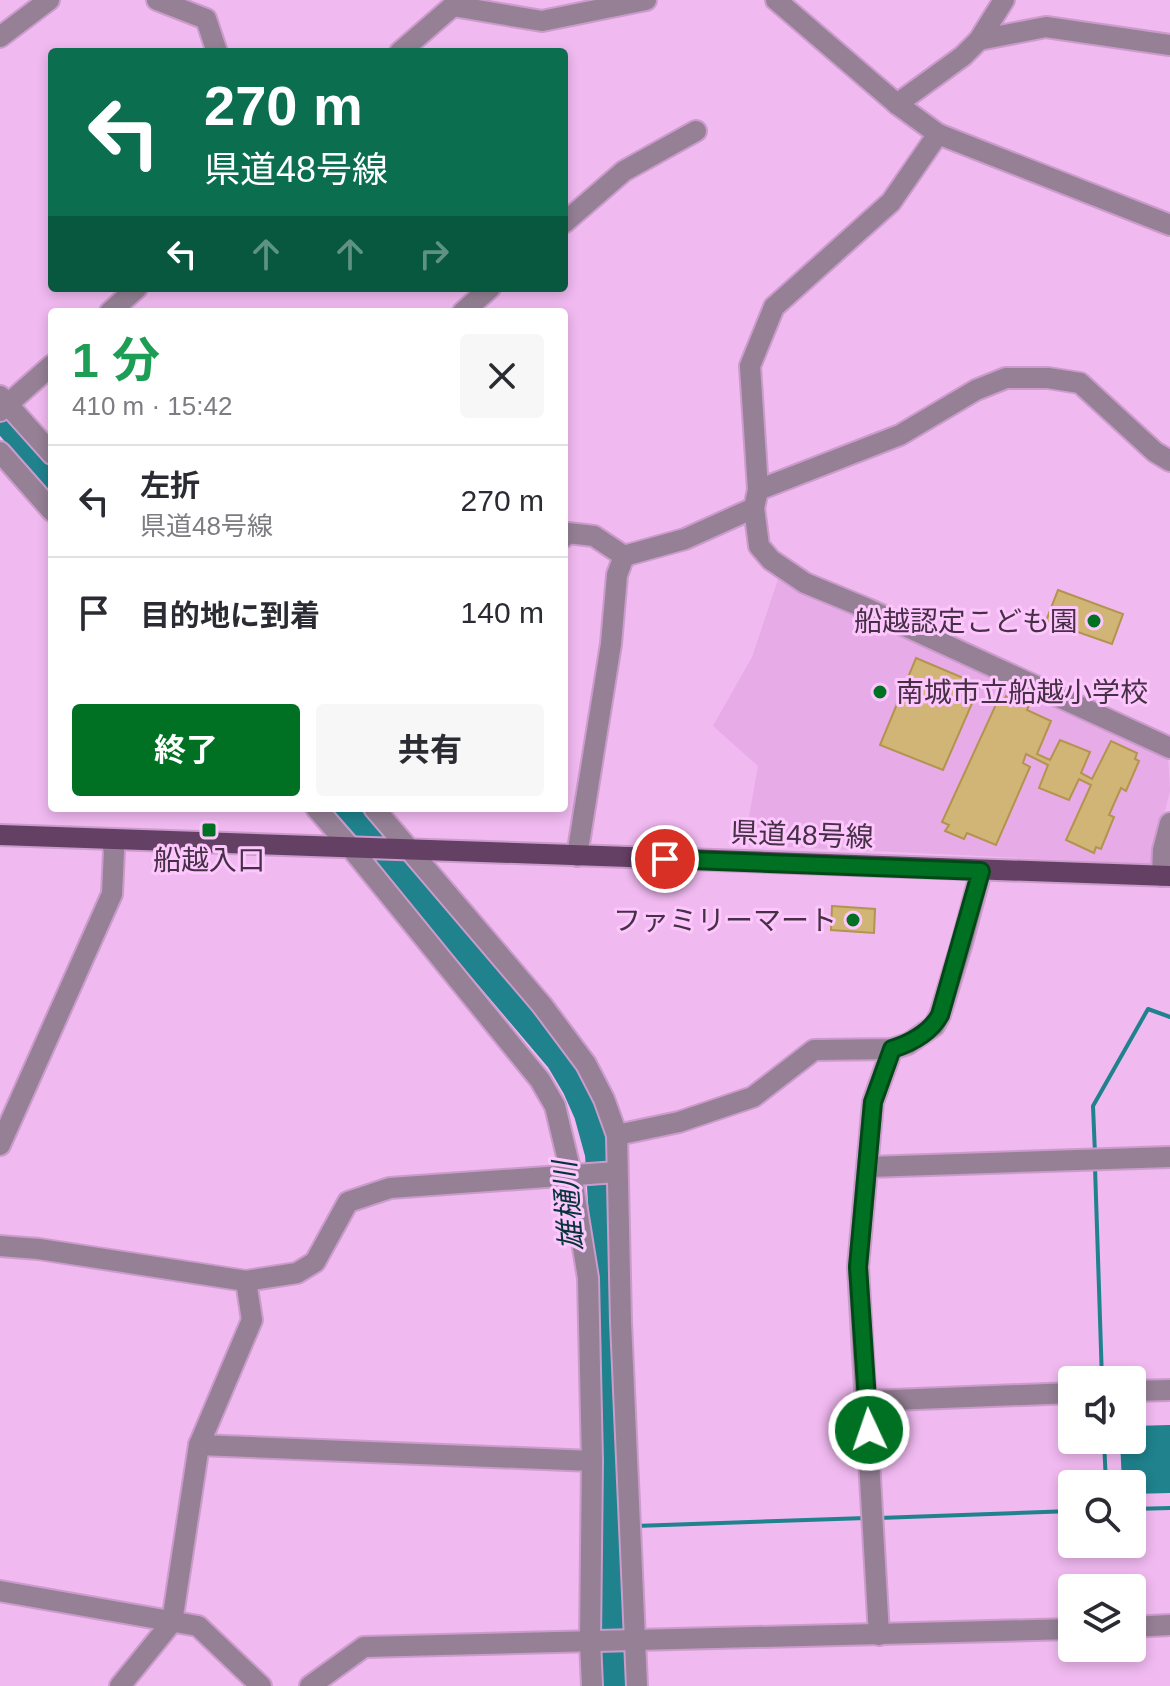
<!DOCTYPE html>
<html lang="ja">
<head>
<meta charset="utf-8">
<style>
	:root { --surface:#fff; --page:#f7f7f7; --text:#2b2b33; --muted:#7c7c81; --line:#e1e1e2; --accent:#007123 }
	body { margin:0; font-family:Arial,"Noto Sans JP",sans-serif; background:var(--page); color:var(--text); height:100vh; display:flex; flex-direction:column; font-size:30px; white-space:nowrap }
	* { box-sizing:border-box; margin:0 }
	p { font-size:26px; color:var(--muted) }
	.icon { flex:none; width:44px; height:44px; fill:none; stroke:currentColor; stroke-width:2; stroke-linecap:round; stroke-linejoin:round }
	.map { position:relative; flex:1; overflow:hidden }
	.panel { position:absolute; left:48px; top:308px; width:520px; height:504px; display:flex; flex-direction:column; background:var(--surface); border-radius:8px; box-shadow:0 4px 12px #0003 }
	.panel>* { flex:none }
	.banner { position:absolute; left:48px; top:48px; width:520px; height:244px; border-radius:8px; box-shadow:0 4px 12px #0003; background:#0b6e4f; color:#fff; overflow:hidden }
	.tools { position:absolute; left:1058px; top:1366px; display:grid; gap:16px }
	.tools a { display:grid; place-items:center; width:88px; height:88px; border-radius:8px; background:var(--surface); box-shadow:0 4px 12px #0003; font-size:40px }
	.pin { position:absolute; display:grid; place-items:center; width:68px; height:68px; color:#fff; margin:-34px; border:4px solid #fff; border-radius:50%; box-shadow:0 2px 8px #0007 }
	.me { position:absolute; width:88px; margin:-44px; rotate:357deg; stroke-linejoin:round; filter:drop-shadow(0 0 6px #0008) }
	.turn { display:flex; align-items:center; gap:28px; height:168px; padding:0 24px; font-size:36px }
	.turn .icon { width:104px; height:104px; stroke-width:2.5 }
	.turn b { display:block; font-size:56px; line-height:68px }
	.lanes { display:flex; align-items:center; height:76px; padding:0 24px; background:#0003; justify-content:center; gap:40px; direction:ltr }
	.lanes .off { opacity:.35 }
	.round { display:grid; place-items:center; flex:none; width:84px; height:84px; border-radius:8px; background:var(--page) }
	.summary { display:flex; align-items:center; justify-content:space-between; height:136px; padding:0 24px }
	h1 { font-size:48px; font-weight:700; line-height:60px; color:#1e9e55 }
	.action { display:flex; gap:16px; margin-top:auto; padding:16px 24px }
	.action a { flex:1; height:92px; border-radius:8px; background:var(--accent); color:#fff; font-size:32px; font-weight:700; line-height:92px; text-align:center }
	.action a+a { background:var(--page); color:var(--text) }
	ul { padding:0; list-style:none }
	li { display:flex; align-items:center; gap:24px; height:112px; padding:0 24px; border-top:2px solid var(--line) }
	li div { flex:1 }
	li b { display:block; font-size:30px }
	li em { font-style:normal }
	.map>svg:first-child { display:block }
</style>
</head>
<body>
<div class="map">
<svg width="1170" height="1686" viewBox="0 0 1170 1686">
	<rect width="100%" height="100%" fill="#f0b9f0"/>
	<polygon fill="#e7abe7" points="779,576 1168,755 1170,791 1152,864 744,845 758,766 713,726 752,657"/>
	<polygon fill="#1f828d" points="1170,1425 1170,1493 1132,1494 1132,1484 1122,1484 1120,1440 1132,1440 1132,1426"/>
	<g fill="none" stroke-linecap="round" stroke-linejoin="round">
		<g stroke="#1f828d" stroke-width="4">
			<polyline points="1095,1154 1093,1106 1148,1009 1170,1017"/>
			<polyline points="1095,1167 1102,1380"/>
			<polyline points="1104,1440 1106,1484"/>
			<polyline points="1132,1509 1170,1508"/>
			<polyline points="879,1518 1072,1511"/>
			<polyline points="635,1526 866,1518"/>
			<polyline points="610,1527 622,1526"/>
		</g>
		<g stroke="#1f828d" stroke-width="26">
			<polyline points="0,416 52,476"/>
			<polyline points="345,808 559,1060 575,1087 587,1114 598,1154 605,1266 610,1604 615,1686"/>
		</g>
	</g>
	<g fill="#d1b576" stroke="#b2944f" stroke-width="2">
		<polygon points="1058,590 1123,614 1112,644 1046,621"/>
		<polygon points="916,658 980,685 943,770 880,745"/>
		<polygon points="1006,696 1029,705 1027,710 1051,721 1037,754 1050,760 1060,740 1090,752 1081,773 1092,779 1111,741 1137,753 1135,759 1139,761 1126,791 1121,788 1109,815 1114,817 1101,849 1096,847 1094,853 1066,840 1091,785 1079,779 1069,800 1039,788 1048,765 1026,754 1023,763 1030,767 996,845 967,833 964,839 945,831 949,825 942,822 998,700 1003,702"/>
		<polygon points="832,906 875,909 874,933 831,930"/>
	</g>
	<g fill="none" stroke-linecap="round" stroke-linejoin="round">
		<defs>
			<g id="minor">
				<polyline points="157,0 206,19 217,52"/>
				<polyline points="776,0 897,104 938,134 1170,225"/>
				<polyline points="453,6 542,21 646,0"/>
				<polyline points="0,37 49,0"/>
				<polyline points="979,40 1046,27 1170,45"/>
				<polyline points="400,52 453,6"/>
				<polyline points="897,104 963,56 979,40 1004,0"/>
				<polyline points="564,223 624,171 696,131"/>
				<polyline points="110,312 137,288"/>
				<polyline points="463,312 490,288"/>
				<polyline points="0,396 52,454"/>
				<polyline points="0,411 52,365"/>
				<polyline points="0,452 52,511"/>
				<polyline points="758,490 750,366 774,307 891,202 938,134"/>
				<polyline points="754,508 759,546 771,560 805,583 868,609 1170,748"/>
				<polyline points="564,537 568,533 594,536 624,556"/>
				<polyline points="624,556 685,539 754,508 758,490 900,435 976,390 1006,378 1048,378 1080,383 1155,452 1170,461"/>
				<polyline points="316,808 351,848 540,1080 555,1106 571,1173 588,1278 592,1461 590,1641 592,1686"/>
				<polyline points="374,808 542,1005 586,1064 604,1099 617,1135 621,1322 637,1686"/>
				<polyline points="577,856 611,644 617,575 624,556"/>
				<polyline points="1162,876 1163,850 1170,823"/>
				<polyline points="617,1135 679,1122 753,1097 814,1050 892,1049 908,1044 934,1026 940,1015 962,943 981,871"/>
				<polyline points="0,1145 112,894 114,851 111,839"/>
				<polyline points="869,1167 1170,1157"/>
				<polyline points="0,1246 39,1249 246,1281 297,1273 315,1262 348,1202 390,1188 617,1172"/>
				<polyline points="1132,1391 1170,1390"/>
				<polyline points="867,1401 1072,1393"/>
				<polyline points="199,1445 592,1461"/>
				<polyline points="0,1591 198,1626 261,1686"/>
				<polyline points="1132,1627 1170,1625"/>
				<polyline points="879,1635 858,1267 873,1102 892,1049"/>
				<polyline points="120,1686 172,1622 199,1445 252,1320 246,1281"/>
				<polyline points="310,1686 364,1647 1072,1629"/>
			</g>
			<polyline id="major" points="0,835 1170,876"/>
		</defs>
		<use href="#minor" stroke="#cb9bcb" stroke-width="24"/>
		<use href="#major" stroke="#cb9bcb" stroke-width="24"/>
		<use href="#minor" stroke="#958095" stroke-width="20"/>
		<use href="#major" stroke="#644064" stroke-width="20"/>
	</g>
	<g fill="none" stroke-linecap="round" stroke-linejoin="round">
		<defs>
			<path id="route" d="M665,859L981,871L940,1015C930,1033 911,1043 892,1049L873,1102L858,1267L869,1430"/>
		</defs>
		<use href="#route" stroke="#004917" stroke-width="20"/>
		<use href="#route" stroke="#007123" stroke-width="14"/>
	</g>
	<g fill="#007123" stroke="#fdc6fd" stroke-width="3">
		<circle cx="1094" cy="621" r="8"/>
		<circle cx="880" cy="692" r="8"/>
		<rect x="201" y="822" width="16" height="16" rx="4"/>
		<circle cx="853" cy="920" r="8"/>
	</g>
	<g text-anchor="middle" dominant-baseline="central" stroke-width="6" stroke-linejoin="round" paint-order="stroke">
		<g font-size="28" fill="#463046" stroke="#fdc6fd" text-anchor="end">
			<text x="1078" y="621">船越認定こども園</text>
			<text x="896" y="692" text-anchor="start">南城市立船越小学校</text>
			<text x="209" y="860" text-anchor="middle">船越入口</text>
			<text x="837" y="920">ファミリーマート</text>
		</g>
		<g font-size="28" fill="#463046" stroke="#fdc6fd">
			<text transform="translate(802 835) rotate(2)">県道48号線</text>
		</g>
		<g font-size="30" font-style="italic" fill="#073439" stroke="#fdc6fd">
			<text transform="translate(568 1206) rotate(-95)">雄樋川</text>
		</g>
	</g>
</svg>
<div class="tools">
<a><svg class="icon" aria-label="sound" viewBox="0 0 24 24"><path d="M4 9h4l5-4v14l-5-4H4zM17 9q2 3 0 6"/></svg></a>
<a><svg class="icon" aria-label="search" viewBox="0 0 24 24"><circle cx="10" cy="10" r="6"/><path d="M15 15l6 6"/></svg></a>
<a><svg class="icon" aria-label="layers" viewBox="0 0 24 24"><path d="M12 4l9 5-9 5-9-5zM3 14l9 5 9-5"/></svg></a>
</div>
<div class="pin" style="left:665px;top:859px;background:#d93025"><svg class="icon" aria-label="arrive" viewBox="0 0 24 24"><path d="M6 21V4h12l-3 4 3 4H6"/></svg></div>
<svg class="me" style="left:869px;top:1430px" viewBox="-20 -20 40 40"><circle r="17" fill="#007123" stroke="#fff" stroke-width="3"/><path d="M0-11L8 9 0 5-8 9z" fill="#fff"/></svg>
<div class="banner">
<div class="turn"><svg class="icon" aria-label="left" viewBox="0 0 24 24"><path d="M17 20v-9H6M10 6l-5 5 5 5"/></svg><div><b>270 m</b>県道48号線</div></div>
<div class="lanes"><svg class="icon" aria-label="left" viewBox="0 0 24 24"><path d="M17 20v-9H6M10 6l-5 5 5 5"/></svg><svg class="icon off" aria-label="ahead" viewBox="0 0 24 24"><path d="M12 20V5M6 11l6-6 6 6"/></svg><svg class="icon off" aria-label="ahead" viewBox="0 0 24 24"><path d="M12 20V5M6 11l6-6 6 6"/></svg><svg class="icon off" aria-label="right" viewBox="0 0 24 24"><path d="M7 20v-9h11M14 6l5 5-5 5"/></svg></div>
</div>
<section class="panel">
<div class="summary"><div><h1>1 分</h1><p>410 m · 15:42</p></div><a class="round"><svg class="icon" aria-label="close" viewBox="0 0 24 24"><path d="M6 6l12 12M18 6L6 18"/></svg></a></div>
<ul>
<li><svg class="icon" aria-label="left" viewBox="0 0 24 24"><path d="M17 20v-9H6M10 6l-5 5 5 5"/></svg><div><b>左折</b><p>県道48号線</p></div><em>270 m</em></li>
<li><svg class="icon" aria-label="arrive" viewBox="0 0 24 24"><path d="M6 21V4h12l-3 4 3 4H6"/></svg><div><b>目的地に到着</b></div><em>140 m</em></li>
</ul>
<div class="action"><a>終了</a><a>共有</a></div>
</section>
</div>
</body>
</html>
